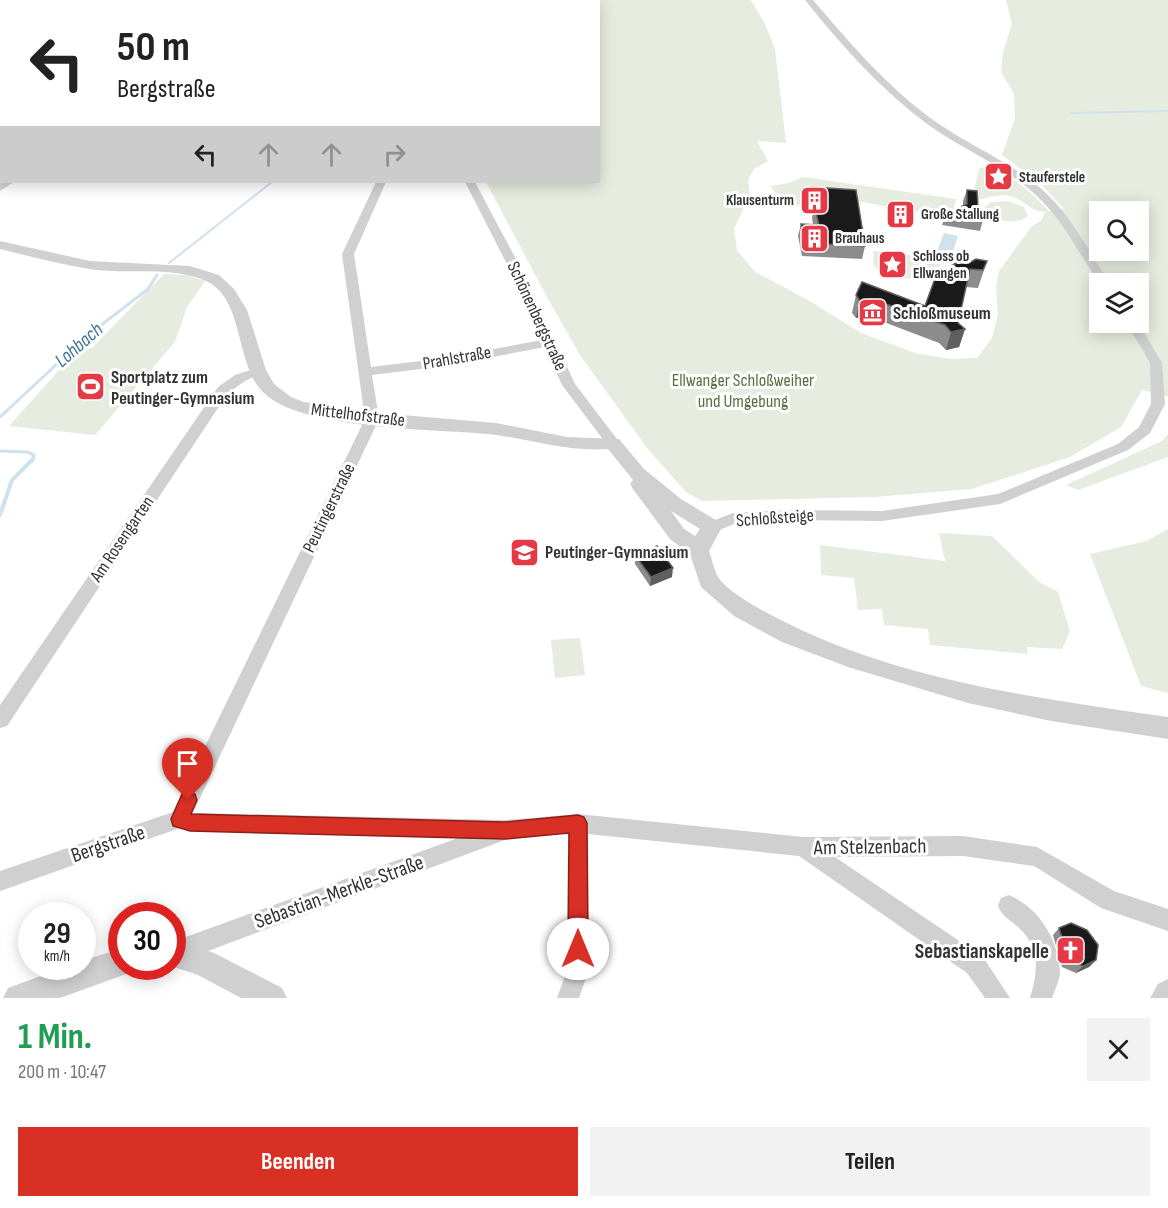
<!DOCTYPE html>
<html lang="de">
<head>
<meta charset="utf-8">
<style>
	:root { --surface:#fff; --page:#f2f2f2; --text:#222; --muted:#767676; --accent:#d93025 }
	body { margin:0; font-family:"Sofia Sans Condensed",sans-serif; background:var(--page); color:var(--text); height:100vh; display:flex; flex-direction:column; font-size:22px; white-space:nowrap }
	* { box-sizing:border-box; margin:0 }
	p { font-size:20px; color:var(--muted) }
	.icon { flex:none; width:33px; height:33px; fill:none; stroke:currentColor; stroke-width:2; stroke-linecap:round; stroke-linejoin:round }
	.map { position:relative; height:998px; overflow:hidden }
	.details { display:flex; flex-direction:column; background:var(--surface); flex:1 }
	.details>* { flex:none }
	.banner { position:absolute; left:0px; top:0px; width:600px; height:183px; box-shadow:0 3px 15px #0003; background:#fff; color:var(--text); overflow:hidden }
	.buttons { position:absolute; left:1089px; top:201px; display:grid; gap:12px }
	.buttons a { display:grid; place-items:center; width:60px; height:60px; border-radius:0px; background:var(--surface); box-shadow:0 3px 15px #0003; font-size:30px }
	.speed { position:absolute; left:18px; top:902px; display:flex; gap:12px; font-size:30px; font-weight:700; text-align:center }
	.speed>* { display:grid; place-content:center; width:78px; height:78px; border-radius:50%; background:var(--surface); box-shadow:0 3px 15px #0003; line-height:1 }
	.speed small { font-size:15px; font-weight:400 }
	.speed .limit { border:9px solid #d22; background:#fff; color:#111 }
	.pin { position:absolute; display:grid; place-items:center; width:51px; height:51px; color:#fff; margin:-62px -26px; border-radius:50% 50% 50% 0; rotate:-45deg; box-shadow:0 0 6px #0007 }
	.pin .icon { rotate:45deg }
	.me { position:absolute; width:66px; margin:-33px; rotate:0deg; stroke-linejoin:round; filter:drop-shadow(0 0 4px #0008) }
	.turn { display:flex; align-items:center; gap:21px; height:126px; padding:0 18px; font-size:27px }
	.turn .icon { width:78px; height:78px; stroke-width:2.5 }
	.turn b { display:block; font-size:42px; line-height:51px }
	.lanes { display:flex; align-items:center; height:57px; padding:0 18px; background:#0003; justify-content:center; gap:30px; direction:ltr }
	.lanes .off { opacity:.35 }
	.round { display:grid; place-items:center; flex:none; width:63px; height:63px; border-radius:0px; background:var(--page) }
	.head { display:flex; align-items:center; justify-content:space-between; height:102px; padding:0 18px }
	h1 { font-size:36px; font-weight:700; line-height:45px; color:#1e9e55 }
	.action { display:flex; gap:12px; margin-top:auto; padding:12px 18px }
	.action a { flex:1; height:69px; border-radius:0px; background:var(--accent); color:#fff; font-size:24px; font-weight:700; line-height:69px; text-align:center }
	.action a+a { background:var(--page); color:var(--text) }
	.map>svg:first-child { display:block }
</style>
</head>
<body>
<div class="map">
<svg width="1168" height="998" viewBox="0 0 1168 998">
	<rect width="100%" height="100%" fill="#fff"/>
	<g fill="#e6ecdf" fill-rule="evenodd">
		<path d="M454,0H751L765,24L775,49L786,143L757,141L768,161L754,169L748,180L750,194L734,229L737,250L754,271L813,303L861,333L915,353L950,359L977,358L992,338L998,315L996,287L999,271L1032,226L1041,221L1045,212C1028,210 1025,200 1010,196C996,192 985,201 972,199L979,169C997,158 1038,199 1049,211L1064,209L1041,184L1002,155L1015,118L1014,94L1001,72L1003,52L1012,24L1006,0H1168V397L1142,390L1121,427L1070,457L972,489L875,497L702,501L686,492L647,448L580,355L548,299L486,182H598V2H451ZM1100,212H1138V250H1100ZM1100,284H1138V322H1100Z"/>
		<polygon points="803,177 956,199 952,218 857,201 805,197 806,205 786,205 770,186 789,183"/>
		<path d="M1008,201L1024,207L1028,216C1016,226 992,222 984,208L991,202Z"/>
		<path d="M873,251L943,259C940,267 936,274 928,277C918,282 879,277 874,265C873,262 874,255 873,251Z"/>
		<polygon points="164,274 187,275 205,281 187,307 175,342 95,435 9,426 80,347 92,348"/>
		<polygon points="1168,434 1168,457 1078,490 1066,485 1162,441"/>
		<polygon points="1168,529 1168,693 1141,686 1090,554 1147,541"/>
		<polygon points="939,533 992,536 1039,582 1058,592 1070,631 1062,649 1027,647 1028,654 930,645 928,629 884,625 882,609 858,610 854,578 821,575 820,545 945,561"/>
		<polygon points="580,638 585,675 555,678 551,640"/>
	</g>
	<polygon fill="#cfe2ee" points="944,233 958,236 950,260 935,256"/>
	<g fill="none" stroke-linecap="round" stroke-linejoin="round">
		<g stroke="#cfe2ee" stroke-width="2">
			<polyline points="427,2 430,0"/>
			<polyline points="1071,113 1168,111"/>
			<polyline points="169,263 272,182"/>
		</g>
		<g stroke="#cfe2ee" stroke-width="3">
			<polyline points="0,417 87,336 148,289 157,275"/>
			<polyline points="0,451 27,452 34,455 32,461"/>
		</g>
		<polyline stroke="#cfe2ee" stroke-width="4" points="0,515 12,480 33,459"/>
		<g fill="#d0d0d0" fill-rule="evenodd">
			<path d="M805,0H813C851,44 888,88 936,122C973,148 1018,165 1050,197C1075,222 1091,255 1110,284H1100C1081,257 1066,226 1043,202C1011,169 967,152 930,126C882,91 842,46 805,0Z"/>
			<polygon points="3,182 14,182 0,191 0,183"/>
			<polygon points="376,182 386,182 354,254 371,367 445,358 542,340 514,278 465,182 475,182 526,278 575,384 620,443 613,448 608,446 562,385 545,347 445,366 372,375 379,419 193,813 505,820 578,814 803,837 963,836 1037,847 1114,891 1168,909 1168,931 1101,908 1034,866 963,856 835,857 983,957 1010,998 985,998 967,973 799,856 588,834 589,970 579,998 557,998 567,970 568,833 505,840 176,963 172,962 172,942 458,838 191,831 180,828 0,891 0,871 173,812 365,419 342,254"/>
			<polygon points="1126,322 1138,322 1162,363 1165,404 1150,433 1128,450 1000,504 882,521 794,520 734,524 712,533 707,531 704,527 707,523 733,513 794,510 882,511 998,494 1118,444 1139,427 1151,404 1150,363"/>
			<polygon points="257,368 262,369 264,372 245,381 228,393 7,726 0,728 0,705 218,387 235,375"/>
			<path d="M1009,895C1039,908 1058,939 1060,971C1060,979 1055,990 1052,998H1030C1038,972 1041,947 1018,927C1010,920 1002,916 998,906L1001,898Z"/>
		</g>
		<g fill="#d0d0d0" fill-rule="evenodd">
			<path d="M0,241L90,261L190,266L219,275L234,289L247,310L266,370L274,384L291,397L304,402L378,413L496,423L567,437L619,439L644,469L681,499L719,522L722,527L709,551C712,559 714,570 718,577C728,592 758,608 773,616C894,680 1035,698 1168,717V739L1051,721L968,703L848,667L782,642L734,616L701,587L690,554L670,539L633,489L630,484L633,480L608,449C569,452 534,440 496,435C440,428 300,432 262,391C235,362 244,298 206,281C171,265 126,275 89,269C59,264 29,256 0,249ZM671,511L700,529L695,536L684,529Z"/>
			<polygon points="172,938 214,953 282,988 287,998 241,998 198,975 171,966"/>
			<polygon points="122,948 122,966 135,966 132,972 60,998 3,998 8,988 68,966 82,966 82,961"/>
			<polygon points="1168,979 1168,998 1150,998 1158,984"/>
		</g>
		<g fill="#bdbdbd" fill-rule="evenodd">
			<polygon points="391,0 401,0 390,2"/>
			<rect x="0" y="12" width="2" height="6"/>
		</g>
	</g>
	<g fill="#8c8c8c">
		<polygon points="812,187 865,246 862,259 802,256 798,236 801,224 813,224 812,218 814,206 810,200"/>
		<polygon points="967,190 978,207 983,220 980,231 942,225 946,214 963,206 963,201"/>
		<polygon points="954,256 969,263 987,261 978,288 966,287 958,323 965,329 959,347 946,350 939,343 868,316 856,318 852,313 856,295 925,306 949,274"/>
		<polygon points="635,555 672,577 650,586 635,564"/>
		<polygon points="1059,928 1096,960 1089,967 1076,973 1062,967 1053,935"/>
	</g>
	<g fill="#5f5f5f">
		<polygon points="872,299 868,316 856,318 860,301"/>
		<polygon points="965,329 959,347 946,350 951,332"/>
		<polygon points="673,568 672,577 650,586 651,577"/>
		<polygon points="1096,960 1089,967 1076,973 1083,966"/>
	</g>
	<g fill="#1a1a1a" stroke="#5f5f5f" stroke-width="1.5">
		<polygon points="812,187 856,190 865,246 804,243 801,224 819,225 814,205 824,206"/>
		<polygon points="967,190 977,191 978,207 985,212 983,220 946,214 967,204"/>
		<polygon points="954,256 962,258 969,263 976,259 987,261 983,270 970,269 958,323 965,329 951,332 945,325 872,299 860,301 856,295 862,282 925,306 937,273 956,275"/>
		<polygon points="657,546 673,568 651,577 635,555"/>
		<polygon points="1071,923 1087,930 1098,945 1096,960 1083,966 1069,959 1059,928"/>
	</g>
	<polygon fill="#d93025" stroke="#8d1f18" stroke-width="1.5" points="188,792 195,794 197,800 191,814 505,822 578,815 584,817 587,823 588,949 585,956 578,959 571,956 568,949 569,833 505,839 190,831 173,826 171,819 182,794"/>
	<defs>
		<symbol id="sight-square" viewBox="-11 -11 22 22"><rect x="-9" y="-9" width="18" height="18" rx="4" fill="#e63946" stroke="#fff"/><path d="M0-6L1.8-2.2L6-1.7L2.9 1.2L3.7 5.4L0 3.3L-3.7 5.4L-2.9 1.2L-6-1.7L-1.8-2.2Z" fill="#fff"/></symbol>
		<symbol id="building-square" viewBox="-11 -11 22 22"><rect x="-9" y="-9" width="18" height="18" rx="4" fill="#e63946" stroke="#fff"/><path d="M-4-6H4V6H1V3H-1V6H-4ZM-2.5-4.3h1.7v1.8h-1.7ZM.8-4.3h1.7v1.8H.8ZM-2.5-1h1.7V.8h-1.7ZM.8-1h1.7V.8H.8Z" fill="#fff"/></symbol>
		<symbol id="museum-square" viewBox="-11 -11 22 22"><rect x="-9" y="-9" width="18" height="18" rx="4" fill="#e63946" stroke="#fff"/><path d="M0-6L6-3V-2H-6V-3ZM-5-1h2V3h-2ZM-1-1h2V3h-2ZM3-1h2V3H3ZM-6 4H6V6H-6Z" fill="#fff"/></symbol>
		<symbol id="stadium-square" viewBox="-11 -11 22 22"><rect x="-9" y="-9" width="18" height="18" rx="4" fill="#e63946" stroke="#fff"/><path d="M0-5a6.5 5 0 1 0 0 10a6.5 5 0 1 0 0-10ZM-3.5-1.8h7v3.6h-7Z" fill="#fff"/></symbol>
		<symbol id="school-square" viewBox="-11 -11 22 22"><rect x="-9" y="-9" width="18" height="18" rx="4" fill="#e63946" stroke="#fff"/><path d="M0-5L7-2L0 1L-7-2ZM-4 1L0 2.5L4 1V4Q0 6-4 4Z" fill="#fff"/></symbol>
		<symbol id="church-square" viewBox="-11 -11 22 22"><rect x="-9" y="-9" width="18" height="18" rx="4" fill="#e63946" stroke="#fff"/><path d="M-1.2-6h2.4v3.5h3.3v2.4h-3.3V6h-2.4V-.1h-3.3v-2.4h3.3Z" fill="#fff"/></symbol>
	</defs>
	<g fill-rule="evenodd">
		<use href="#sight-square" x="982" y="160" width="33" height="33"/>
		<use href="#building-square" x="798" y="184" width="33" height="33"/>
		<use href="#building-square" x="884" y="198" width="33" height="33"/>
		<use href="#building-square" x="798" y="222" width="33" height="33"/>
		<use href="#sight-square" x="876" y="248" width="33" height="33"/>
		<use href="#museum-square" x="856" y="296" width="33" height="33"/>
		<use href="#stadium-square" x="74" y="370" width="33" height="33"/>
		<use href="#school-square" x="508" y="536" width="33" height="33"/>
		<use href="#church-square" x="1054" y="934" width="33" height="33"/>
	</g>
	<g text-anchor="middle" dominant-baseline="central" stroke-width="6" stroke-linejoin="round" paint-order="stroke">
		<g font-size="15" font-weight="bold" fill="#333" stroke="#fff" text-anchor="start">
			<text x="1019" y="177">Stauferstele</text>
			<text x="794" y="200" text-anchor="end">Klausenturm</text>
			<text x="921" y="214">Große Stallung</text>
			<text x="835" y="238">Brauhaus</text>
			<text x="913" y="256">Schloss ob<tspan x="913" dy="17">Ellwangen</tspan></text>
		</g>
		<g font-size="18" font-weight="bold" fill="#333" stroke="#fff" text-anchor="start">
			<text x="893" y="313">Schloßmuseum</text>
			<text x="111" y="377">Sportplatz zum<tspan x="111" dy="21">Peutinger-Gymnasium</tspan></text>
			<text x="545" y="552">Peutinger-Gymnasium</text>
		</g>
		<g font-size="18" fill="#333" stroke="#fff">
			<text transform="translate(537 316) rotate(65)">Schönenbergstraße</text>
			<text transform="translate(457 358) rotate(-10)">Prahlstraße</text>
			<text transform="translate(358 415) rotate(7)">Mittelhofstraße</text>
			<text transform="translate(329 508) rotate(-64)">Peutingerstraße</text>
			<text transform="translate(775 518) rotate(-4)">Schloßsteige</text>
			<text transform="translate(122 539) rotate(-56)">Am Rosengarten</text>
		</g>
		<g font-size="18" fill="#56703f" stroke="#fff">
			<text x="743" y="380">Ellwanger Schloßweiher<tspan x="743" dy="21">und Umgebung</tspan></text>
		</g>
		<g font-size="20" font-style="italic" fill="#3f7597" stroke="#fff">
			<text transform="translate(79 345) rotate(-41)">Lohbach</text>
		</g>
		<g font-size="21" fill="#333" stroke="#fff">
			<text transform="translate(108 844) rotate(-19)">Bergstraße</text>
			<text transform="translate(870 847) rotate(-1)">Am Stelzenbach</text>
			<text transform="translate(339 892) rotate(-20)">Sebastian-Merkle-Straße</text>
		</g>
		<g font-size="21" font-weight="bold" fill="#333" stroke="#fff" text-anchor="end">
			<text x="1049" y="951">Sebastianskapelle</text>
		</g>
	</g>
</svg>
<div class="buttons">
<a><svg class="icon" aria-label="search" viewBox="0 0 24 24"><circle cx="10" cy="10" r="6"/><path d="M15 15l6 6"/></svg></a>
<a><svg class="icon" aria-label="layers" viewBox="0 0 24 24"><path d="M12 4l9 5-9 5-9-5zM3 14l9 5 9-5"/></svg></a>
</div>
<div class="speed"><div>29<small>km/h</small></div><div class="limit">30</div></div>
<div class="pin" style="left:188px;top:800px;background:#d93025"><svg class="icon" aria-label="arrive" viewBox="0 0 24 24"><path d="M6 21V4h12l-3 4 3 4H6"/></svg></div>
<svg class="me" style="left:578px;top:949px" viewBox="-20 -20 40 40"><circle r="19" fill="#fff"/><path d="M0-13L10 11 0 6-10 11z" fill="#d93025"/></svg>
<div class="banner">
<div class="turn"><svg class="icon" aria-label="left" viewBox="0 0 24 24"><path d="M17 20v-9H6M10 6l-5 5 5 5"/></svg><div><b>50 m</b>Bergstraße</div></div>
<div class="lanes"><svg class="icon" aria-label="left" viewBox="0 0 24 24"><path d="M17 20v-9H6M10 6l-5 5 5 5"/></svg><svg class="icon off" aria-label="ahead" viewBox="0 0 24 24"><path d="M12 20V5M6 11l6-6 6 6"/></svg><svg class="icon off" aria-label="ahead" viewBox="0 0 24 24"><path d="M12 20V5M6 11l6-6 6 6"/></svg><svg class="icon off" aria-label="right" viewBox="0 0 24 24"><path d="M7 20v-9h11M14 6l5 5-5 5"/></svg></div>
</div>
</div>
<section class="details">
<div class="head"><div><h1>1 Min.</h1><p>200 m · 10:47</p></div><a class="round"><svg class="icon" aria-label="close" viewBox="0 0 24 24"><path d="M6 6l12 12M18 6L6 18"/></svg></a></div>
<div class="action"><a>Beenden</a><a>Teilen</a></div>
</section>
</body>
</html>
